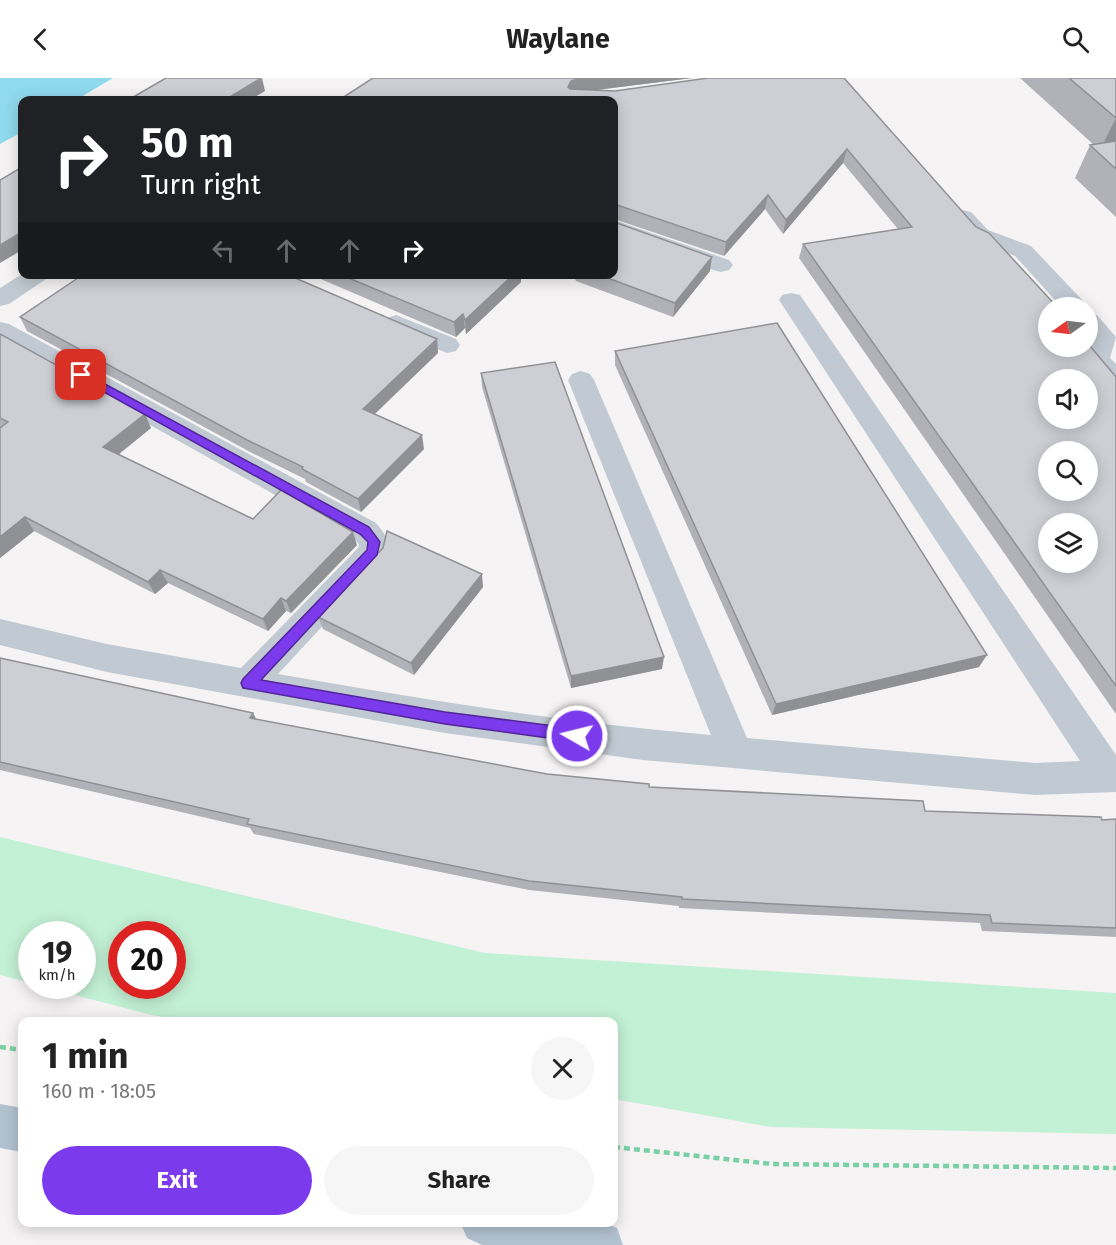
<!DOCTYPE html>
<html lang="en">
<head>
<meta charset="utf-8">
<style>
	:root { --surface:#fff; --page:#f6f6f6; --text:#222; --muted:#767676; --accent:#7c3aed }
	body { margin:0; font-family:"Fira Sans",sans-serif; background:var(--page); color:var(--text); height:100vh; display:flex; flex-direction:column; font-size:22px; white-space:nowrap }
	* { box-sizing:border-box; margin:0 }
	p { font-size:20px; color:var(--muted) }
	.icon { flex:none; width:33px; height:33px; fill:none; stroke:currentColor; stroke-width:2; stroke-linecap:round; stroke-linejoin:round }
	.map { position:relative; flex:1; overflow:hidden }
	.details { position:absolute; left:18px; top:939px; width:600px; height:210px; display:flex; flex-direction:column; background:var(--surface); border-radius:12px; box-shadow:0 3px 15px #0003 }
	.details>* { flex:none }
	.guide { position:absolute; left:18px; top:18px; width:600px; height:183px; border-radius:12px; box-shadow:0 3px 15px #0003; background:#202124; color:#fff; overflow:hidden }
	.needle { width:39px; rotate:256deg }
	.controls { position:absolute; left:1038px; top:219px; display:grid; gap:12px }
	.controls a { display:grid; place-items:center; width:60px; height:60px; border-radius:50%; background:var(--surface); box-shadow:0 3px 15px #0003; font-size:30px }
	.speed { position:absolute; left:18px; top:843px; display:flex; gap:12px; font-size:30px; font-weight:700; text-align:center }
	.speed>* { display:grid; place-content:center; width:78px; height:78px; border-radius:50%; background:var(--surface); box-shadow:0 3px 15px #0003; line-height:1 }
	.speed small { font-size:15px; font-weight:400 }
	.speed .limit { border:9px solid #d22; background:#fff; color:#111 }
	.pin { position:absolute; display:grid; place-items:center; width:51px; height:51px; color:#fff; margin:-26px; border-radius:12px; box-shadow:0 3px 9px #0006 }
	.me { position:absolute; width:66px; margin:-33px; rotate:278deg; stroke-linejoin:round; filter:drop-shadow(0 0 4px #0008) }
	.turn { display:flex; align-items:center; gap:21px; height:126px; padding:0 24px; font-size:27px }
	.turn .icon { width:78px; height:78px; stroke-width:2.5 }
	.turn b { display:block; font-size:42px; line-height:51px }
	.lanes { display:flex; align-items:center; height:57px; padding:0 24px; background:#0003; justify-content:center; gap:30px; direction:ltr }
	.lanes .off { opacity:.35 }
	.round { display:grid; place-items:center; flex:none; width:63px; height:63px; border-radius:32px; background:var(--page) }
	.head { display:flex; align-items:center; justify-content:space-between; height:102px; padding:0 24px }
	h1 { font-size:36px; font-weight:700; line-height:45px }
	.primary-button { display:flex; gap:12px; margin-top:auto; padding:12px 24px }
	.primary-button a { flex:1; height:69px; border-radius:36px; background:var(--accent); color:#fff; font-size:24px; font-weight:700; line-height:69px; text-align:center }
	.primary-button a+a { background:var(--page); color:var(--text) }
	header { display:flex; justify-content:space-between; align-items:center; height:78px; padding:0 24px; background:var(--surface); font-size:27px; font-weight:700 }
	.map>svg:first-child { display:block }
</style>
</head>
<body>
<header><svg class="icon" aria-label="back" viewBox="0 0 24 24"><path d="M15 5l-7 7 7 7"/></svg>Waylane<svg class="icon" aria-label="search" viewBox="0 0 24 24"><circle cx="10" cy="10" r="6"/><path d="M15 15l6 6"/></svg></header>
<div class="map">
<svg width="1116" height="1167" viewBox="0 0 1116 1167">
	<rect width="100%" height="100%" fill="#f5f3f3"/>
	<path fill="#c3f1d5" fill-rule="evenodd" d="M0,759L485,875L1116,915V1056L771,1049L614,1021V944L188,943L151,937L41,908H82V856H32L31,905L0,897ZM172,856V908H122V856Z"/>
	<polygon fill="#90daee" points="0,0 113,0 76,22 22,22 22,54 0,66"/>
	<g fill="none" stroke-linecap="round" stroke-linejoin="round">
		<g stroke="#7ad0a6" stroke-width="4.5" stroke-dasharray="6 4" stroke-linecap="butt">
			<polyline points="0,969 22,972"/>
			<polyline points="614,1069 772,1086 1116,1090"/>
		</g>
		<g fill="#c1cad2" fill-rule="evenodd">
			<polygon points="963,132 971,134 988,152 1031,168 1085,225 1088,230 1088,231 1062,230 1015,178 972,162 952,139 955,134"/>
			<polygon points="614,142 729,182 733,187 729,192 721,194 713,192 614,156"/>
			<polygon points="22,196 50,196 46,201 9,226 0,228 0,210"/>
			<path d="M791,215L800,217L1116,677V714L1035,717L643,682L445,655L107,594L0,567V541L107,566L241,590L358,470L359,466L354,461L0,263V244L9,246L376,445C387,458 392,466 384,482L278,596C421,621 565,645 711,657L568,302L572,296L581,293L590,296L594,302L747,660L1035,685L1080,683L779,222L782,217Z"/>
			<polygon points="1088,234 1097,237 1116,259 1110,280 1116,286 1116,312 1107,309 1084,281 1090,260 1088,257"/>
			<polygon points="396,237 456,261 460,267 456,273 447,275 387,250 384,245 387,240"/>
		</g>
		<g fill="#b3c2d1" fill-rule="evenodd">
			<polygon points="0,1026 22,1030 22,1074 0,1070"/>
			<polygon points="460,1144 602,1144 617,1150 623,1167 482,1167 467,1160"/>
		</g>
	</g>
	<g fill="#b0b2b7">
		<polygon points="373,0 692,0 596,12 615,13 844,0 976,149 1090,268 1116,299 1116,636 799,180 803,166 898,151 843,85 783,156 765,131 724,178 614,141 614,144 710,193 673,239 576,203 573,196 614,196 614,22"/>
		<polygon points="1020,0 1116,0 1116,139 1075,100 1090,67 1094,67"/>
		<polygon points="309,196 521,196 521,204 466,256 465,250 456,259"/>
		<polygon points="20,239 437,261 438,275 375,336 424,371 361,434 306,404 305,401 252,375 27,253"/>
		<polygon points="0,256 151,350 118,377 253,441 357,467 291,535 286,533 268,553 168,505 155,516 34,453 0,480 0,350 1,349 0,349"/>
		<polygon points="615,273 979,589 772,637 615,287"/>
		<polygon points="481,295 662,591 571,610 482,309"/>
		<polygon points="483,509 414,597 323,551 318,539"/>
		<polygon points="0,580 253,635 256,641 547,696 649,709 925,733 1102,742 1116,741 1116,859 982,853 980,845 679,830 679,828 529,812 254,756 250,750 0,692"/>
	</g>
	<g fill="#909195">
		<polygon points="262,0 265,13 250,22 225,22"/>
		<polygon points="580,0 692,0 580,14 571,17 568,9 571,3"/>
		<polygon points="1116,40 1116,70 1100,72"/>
		<polygon points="847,71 843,85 783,156 786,142"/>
		<polygon points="768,117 765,131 724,178 726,164"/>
		<polygon points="22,154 22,172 0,185 0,167"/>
		<polygon points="712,179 710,193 673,239 675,225"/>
		<polygon points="514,196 521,196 521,204 466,256 465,242"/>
		<polygon points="463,236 465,250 456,259 454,244"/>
		<polygon points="437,261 438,275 366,344 363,331"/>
		<polygon points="145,336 151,350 110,383 103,369"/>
		<polygon points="422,357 424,371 361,434 358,421"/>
		<polygon points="25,439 34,453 0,480 0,459"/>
		<polygon points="353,454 357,467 291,535 286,523"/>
		<polygon points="160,492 168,505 155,516 148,504"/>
		<polygon points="482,496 483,509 414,597 411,585"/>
		<polygon points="281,520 286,533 268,553 263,541"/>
		<polygon points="987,577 979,589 772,637 776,626"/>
		<polygon points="664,579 662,591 571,610 571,598"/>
		<polygon points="253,635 259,646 250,640"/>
	</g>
	<g fill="#cdcfd5" stroke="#909195" stroke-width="1.5" fill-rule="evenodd">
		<polygon points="166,0 261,0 225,22 128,22"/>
		<path d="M373,0H582L571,3L568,9L570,11L615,13L708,0H844L976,149L989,155L1058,230H1048V268H1088V262L1090,265V268L1116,299V608L803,166L912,149L847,71L786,142L768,117L726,164L614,126V22H339ZM1048,302H1088V340H1048ZM1048,374H1088V412H1048ZM1048,446H1088V484H1048Z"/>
		<polygon points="1069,0 1116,0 1116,40"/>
		<polygon points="1116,63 1116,91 1090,67"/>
		<polygon points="22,89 22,154 0,167 0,102"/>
		<polygon points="614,129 614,144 712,179 675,225 597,196 614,196"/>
		<polygon points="84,196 286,196 437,261 363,331 422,357 358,421 302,391 303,389 247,362 20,239"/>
		<polygon points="339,196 514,196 465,242 463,236 454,244"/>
		<polygon points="777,245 987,577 776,626 615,273"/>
		<polygon points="0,256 145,336 103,369 253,441 281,412 353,454 286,523 281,520 263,541 160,492 148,504 25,439 0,459 0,350 8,344 0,340"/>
		<polygon points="555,284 664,579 571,598 481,295"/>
		<polygon points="387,453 482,496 411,585 318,539 383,470"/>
		<polygon points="0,580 253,635 250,640 547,696 649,706 649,709 923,723 925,733 1101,739 1102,742 1116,741 1116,850 992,845 990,837 682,821 682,819 529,803 247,746 249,741 0,684"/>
	</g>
	<polygon fill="#7c3aed" stroke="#51269a" stroke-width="1.5" points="81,293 369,449 380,464 377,477 261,602 445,634 577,651 582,653 584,658 582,662 577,664 445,646 243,610 241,605 243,601 367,472 368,464 360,456 77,299 77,294"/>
</svg>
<div class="controls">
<a><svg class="needle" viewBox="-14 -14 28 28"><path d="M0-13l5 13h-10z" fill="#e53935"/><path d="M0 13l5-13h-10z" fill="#767676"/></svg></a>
<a><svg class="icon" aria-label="sound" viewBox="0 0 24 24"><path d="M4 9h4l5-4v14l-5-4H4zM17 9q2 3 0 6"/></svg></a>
<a><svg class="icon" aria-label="search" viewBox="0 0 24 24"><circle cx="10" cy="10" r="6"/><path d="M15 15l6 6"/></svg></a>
<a><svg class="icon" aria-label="layers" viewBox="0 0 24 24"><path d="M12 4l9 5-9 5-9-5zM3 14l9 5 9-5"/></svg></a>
</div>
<div class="speed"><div>19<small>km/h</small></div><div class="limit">20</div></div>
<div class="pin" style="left:81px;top:297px;background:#d93025"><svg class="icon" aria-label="arrive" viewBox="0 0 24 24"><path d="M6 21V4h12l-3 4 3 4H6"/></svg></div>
<svg class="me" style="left:577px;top:658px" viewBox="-20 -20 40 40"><circle r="17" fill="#7c3aed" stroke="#fff" stroke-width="3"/><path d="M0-11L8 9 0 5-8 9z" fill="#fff"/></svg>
<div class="guide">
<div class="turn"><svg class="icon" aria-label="right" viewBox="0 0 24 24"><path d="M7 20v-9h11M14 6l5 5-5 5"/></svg><div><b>50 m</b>Turn right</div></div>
<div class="lanes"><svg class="icon off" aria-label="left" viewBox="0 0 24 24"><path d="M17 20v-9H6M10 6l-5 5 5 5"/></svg><svg class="icon off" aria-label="ahead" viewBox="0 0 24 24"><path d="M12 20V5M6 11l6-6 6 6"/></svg><svg class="icon off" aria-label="ahead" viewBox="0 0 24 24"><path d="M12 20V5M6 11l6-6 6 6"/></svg><svg class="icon" aria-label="right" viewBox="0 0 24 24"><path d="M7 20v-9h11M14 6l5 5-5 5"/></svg></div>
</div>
<section class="details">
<div class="head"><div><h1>1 min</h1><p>160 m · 18:05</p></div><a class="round"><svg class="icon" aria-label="close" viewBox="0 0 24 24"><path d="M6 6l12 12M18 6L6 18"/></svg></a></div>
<div class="primary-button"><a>Exit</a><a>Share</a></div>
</section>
</div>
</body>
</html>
